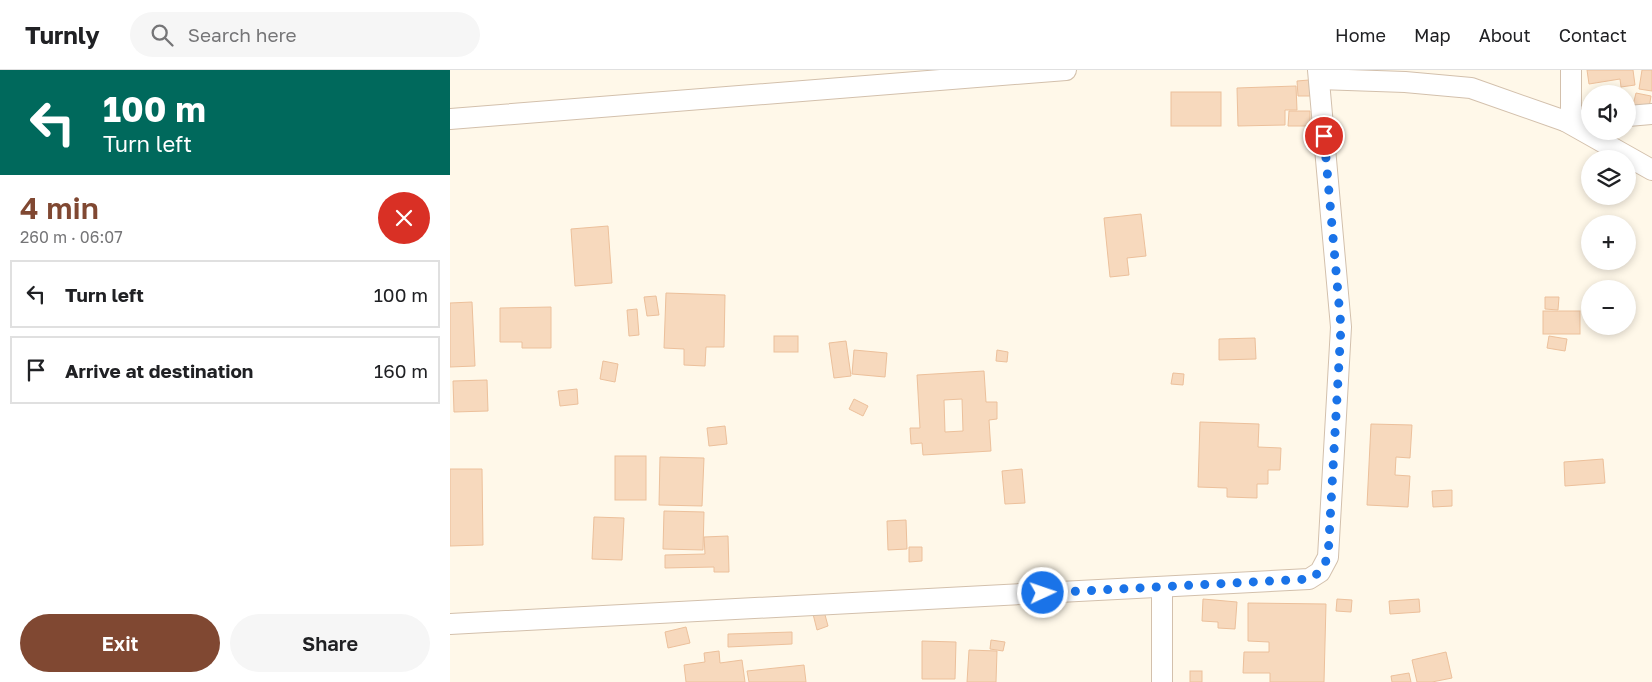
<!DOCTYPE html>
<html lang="en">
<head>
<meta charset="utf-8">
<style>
	:root { --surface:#fff; --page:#f6f6f6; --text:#202124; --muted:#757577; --line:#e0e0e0; --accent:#804832 }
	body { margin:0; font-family:"Golos Text",sans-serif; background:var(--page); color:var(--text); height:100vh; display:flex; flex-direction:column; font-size:19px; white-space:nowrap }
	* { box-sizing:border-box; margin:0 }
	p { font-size:16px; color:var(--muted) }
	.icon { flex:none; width:28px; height:28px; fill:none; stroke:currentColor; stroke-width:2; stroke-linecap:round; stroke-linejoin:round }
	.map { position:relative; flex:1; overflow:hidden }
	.sheet { display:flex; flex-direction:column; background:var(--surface); width:450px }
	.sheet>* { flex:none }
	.banner { background:#00695c; color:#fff; overflow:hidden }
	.fabs { position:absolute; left:1131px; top:15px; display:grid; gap:10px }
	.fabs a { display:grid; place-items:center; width:55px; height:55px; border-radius:50%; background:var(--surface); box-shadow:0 2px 8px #0003; font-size:25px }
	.pin { position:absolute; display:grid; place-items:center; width:42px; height:42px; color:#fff; margin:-21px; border:2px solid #fff; border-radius:50%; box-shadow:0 1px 5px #0007 }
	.me { position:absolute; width:55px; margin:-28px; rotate:87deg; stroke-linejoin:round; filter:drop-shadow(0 0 4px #0008) }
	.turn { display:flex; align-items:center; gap:18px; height:105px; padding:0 20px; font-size:22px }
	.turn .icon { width:65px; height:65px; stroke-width:2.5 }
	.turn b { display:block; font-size:35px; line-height:42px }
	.round { display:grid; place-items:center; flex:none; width:52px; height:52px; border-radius:26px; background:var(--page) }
	.headline { display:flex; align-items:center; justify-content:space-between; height:85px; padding:0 20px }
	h1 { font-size:30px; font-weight:600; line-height:38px; color:var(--accent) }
	.action { display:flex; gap:10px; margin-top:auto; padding:10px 20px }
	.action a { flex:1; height:58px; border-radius:30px; background:var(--accent); color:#fff; font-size:20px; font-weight:600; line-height:58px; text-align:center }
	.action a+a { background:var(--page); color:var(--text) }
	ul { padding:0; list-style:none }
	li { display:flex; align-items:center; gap:15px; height:68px; margin:0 10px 8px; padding:0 10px; border:2px solid var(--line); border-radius:0px }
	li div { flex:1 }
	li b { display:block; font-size:19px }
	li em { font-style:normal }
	header { display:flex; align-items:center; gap:30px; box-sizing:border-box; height:70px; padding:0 25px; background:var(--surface); border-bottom:1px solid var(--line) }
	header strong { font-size:24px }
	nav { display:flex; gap:28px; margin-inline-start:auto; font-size:18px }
	.search { width:350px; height:45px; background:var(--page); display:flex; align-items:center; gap:12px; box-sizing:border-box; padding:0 18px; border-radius:28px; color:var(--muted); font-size:19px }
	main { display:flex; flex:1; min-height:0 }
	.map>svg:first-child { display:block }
</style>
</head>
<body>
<header>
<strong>Turnly</strong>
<div class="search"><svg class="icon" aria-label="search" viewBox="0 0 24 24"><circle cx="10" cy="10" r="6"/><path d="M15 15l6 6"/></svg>Search here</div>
<nav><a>Home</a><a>Map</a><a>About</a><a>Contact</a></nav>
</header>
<main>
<section class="sheet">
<div class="banner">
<div class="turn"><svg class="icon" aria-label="left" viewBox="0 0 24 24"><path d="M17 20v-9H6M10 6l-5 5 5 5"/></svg><div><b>100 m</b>Turn left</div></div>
</div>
<div class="headline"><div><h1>4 min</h1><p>260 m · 06:07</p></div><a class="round" style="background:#d93025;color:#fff"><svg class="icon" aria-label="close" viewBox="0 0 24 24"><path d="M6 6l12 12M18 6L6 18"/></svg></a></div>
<ul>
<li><svg class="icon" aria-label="left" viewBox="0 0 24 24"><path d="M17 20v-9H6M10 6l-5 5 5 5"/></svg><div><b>Turn left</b></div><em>100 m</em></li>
<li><svg class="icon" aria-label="arrive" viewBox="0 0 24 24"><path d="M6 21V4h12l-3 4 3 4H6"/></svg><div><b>Arrive at destination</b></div><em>160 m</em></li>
</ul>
<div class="action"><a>Exit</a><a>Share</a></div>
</section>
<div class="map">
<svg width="1202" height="612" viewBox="0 0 1202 612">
	<rect width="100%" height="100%" fill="#fff8e9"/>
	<g fill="#f7d9bd" stroke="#ecc09b" fill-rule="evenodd">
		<polygon points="1137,0 1183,0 1185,15 1171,17 1170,9 1139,14"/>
		<polygon points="1192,0 1202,0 1202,21 1189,19"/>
		<polygon points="859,10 860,26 848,26 847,11"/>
		<polygon points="846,16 847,40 835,40 835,55 788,56 787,18"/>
		<rect x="721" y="22" width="50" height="34"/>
		<polygon points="1186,23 1201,26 1199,38 1183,35"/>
		<polygon points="839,41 860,41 860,56 838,56"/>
		<polygon points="691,144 696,186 677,188 679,205 660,207 654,148"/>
		<polygon points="158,156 162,213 125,216 121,159"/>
		<polygon points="216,223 275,225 274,277 256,277 255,296 234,295 234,279 214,278"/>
		<polygon points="206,226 209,245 197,246 194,227"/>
		<polygon points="1095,227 1109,227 1108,240 1095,239"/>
		<polygon points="22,232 25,296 0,297 0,233"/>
		<polygon points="101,237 101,278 72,278 72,272 50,272 50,238"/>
		<polygon points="187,239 189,265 179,266 177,240"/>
		<rect x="1093" y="241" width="37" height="23"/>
		<rect x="324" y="266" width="24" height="16"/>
		<polygon points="1099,266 1117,269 1115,281 1097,278"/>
		<polygon points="805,268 806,289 769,290 769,269"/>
		<polygon points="396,271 401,306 384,308 379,273"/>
		<polygon points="404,280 437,283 435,307 402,304"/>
		<polygon points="547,280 558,282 557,292 546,291"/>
		<polygon points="153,291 168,294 165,312 150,309"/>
		<path d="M534,301L536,332H547V349L539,350L541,381L473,385L472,373L461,374L460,358H470L467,305ZM512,329L513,361L495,362L494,330Z"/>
		<polygon points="723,303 734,304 733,315 721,314"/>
		<polygon points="37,310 38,341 4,342 3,311"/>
		<polygon points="127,319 128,334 110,336 108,321"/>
		<polygon points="404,329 418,336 413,346 399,339"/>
		<polygon points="750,352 809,354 808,377 831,378 830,400 818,400 818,414 807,414 807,428 777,427 777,418 748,417"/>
		<polygon points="921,354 962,355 960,388 946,387 945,405 960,406 958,437 917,435"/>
		<polygon points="275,356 277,374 259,376 257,358"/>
		<rect x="165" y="386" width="31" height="44"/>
		<polygon points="210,387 254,388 252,436 209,435"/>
		<polygon points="1153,389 1155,413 1115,416 1114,392"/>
		<polygon points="0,399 32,399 33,475 0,476"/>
		<polygon points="572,399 575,433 555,434 552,401"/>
		<polygon points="1002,420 1002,436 983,437 982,421"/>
		<polygon points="214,441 254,442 253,480 213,479"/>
		<polygon points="144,447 174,448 172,490 142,489"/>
		<polygon points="456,450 457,479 438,480 437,451"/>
		<polygon points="278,466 279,502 264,502 264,497 215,498 215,485 255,484 254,467"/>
		<polygon points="459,477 472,477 472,491 459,492"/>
		<polygon points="753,529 787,532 785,559 768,558 768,552 752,551"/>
		<polygon points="887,529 902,530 901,542 886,541"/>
		<polygon points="969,529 970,542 940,544 939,531"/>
		<polygon points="798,533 876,534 874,612 820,612 820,603 793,603 794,582 819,582 819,572 798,571"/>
		<polygon points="374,541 378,556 367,560 363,544"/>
		<polygon points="236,557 240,573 218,578 215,562"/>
		<polygon points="342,562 342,574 278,577 278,564"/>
		<polygon points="541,570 555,572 553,581 540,579"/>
		<polygon points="472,571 506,572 505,609 472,609"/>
		<polygon points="519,580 547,581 546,612 517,612"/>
		<polygon points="269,581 270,593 292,590 295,612 236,612 234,595 255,592 254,583"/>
		<polygon points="996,582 1002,608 982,612 967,612 962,590"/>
		<polygon points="354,595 356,612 299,612 297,601"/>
		<rect x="740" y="601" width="12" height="11"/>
		<polygon points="959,603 961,612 942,612 941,606"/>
	</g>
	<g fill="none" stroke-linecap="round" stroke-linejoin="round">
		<defs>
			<g id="street">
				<polyline points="1121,0 1121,51"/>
				<polyline points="869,9 955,12 1021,18 1115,51 1140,49"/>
				<polyline points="1178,46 1202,44"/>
				<polyline points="0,49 616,0"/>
				<polyline points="1115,51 1202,100"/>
				<polyline points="712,517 712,612"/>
				<polyline points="0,554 859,509 870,502 878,487 891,257 868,0"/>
			</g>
		</defs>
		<use href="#street" stroke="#d3c0ac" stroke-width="22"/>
		<use href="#street" stroke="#fff" stroke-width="20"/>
	</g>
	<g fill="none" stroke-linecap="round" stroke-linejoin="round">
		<polyline stroke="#1a73e8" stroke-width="9" stroke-dasharray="0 16.2" points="593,523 859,509 870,502 878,487 891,257 874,66"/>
	</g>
</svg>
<div class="fabs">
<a><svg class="icon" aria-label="sound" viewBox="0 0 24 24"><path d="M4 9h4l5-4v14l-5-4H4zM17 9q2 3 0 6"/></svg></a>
<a><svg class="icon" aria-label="layers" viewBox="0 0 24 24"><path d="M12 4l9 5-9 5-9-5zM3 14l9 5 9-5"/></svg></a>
<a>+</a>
<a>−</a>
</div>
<div class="pin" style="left:874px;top:66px;background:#d93025"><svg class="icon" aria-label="arrive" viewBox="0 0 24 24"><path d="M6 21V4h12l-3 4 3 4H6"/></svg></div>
<svg class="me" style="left:593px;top:523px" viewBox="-20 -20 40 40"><circle r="17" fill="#1a73e8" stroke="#fff" stroke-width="3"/><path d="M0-11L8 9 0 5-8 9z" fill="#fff"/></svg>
</div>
</main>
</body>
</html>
